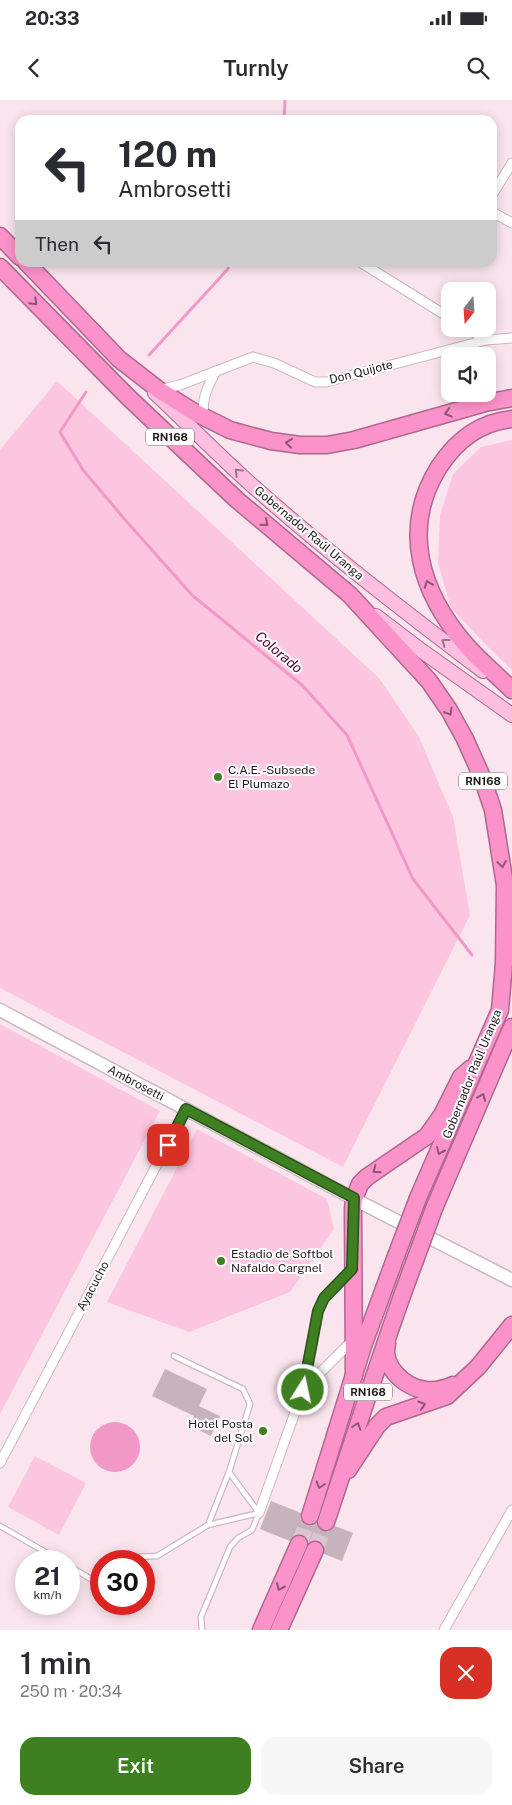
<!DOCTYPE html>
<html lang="en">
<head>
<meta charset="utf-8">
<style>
	:root { --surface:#fff; --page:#f7f7f7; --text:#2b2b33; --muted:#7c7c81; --accent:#3d7f21 }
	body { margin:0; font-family:"Public Sans",sans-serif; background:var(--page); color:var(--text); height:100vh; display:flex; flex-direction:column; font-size:19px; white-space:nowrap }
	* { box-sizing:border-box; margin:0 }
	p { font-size:16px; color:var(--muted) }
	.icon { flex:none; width:28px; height:28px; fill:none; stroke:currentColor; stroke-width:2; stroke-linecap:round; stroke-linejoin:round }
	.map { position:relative; height:1530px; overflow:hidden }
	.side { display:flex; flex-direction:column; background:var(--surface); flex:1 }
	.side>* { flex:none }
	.guide { position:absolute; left:15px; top:15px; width:482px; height:152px; border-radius:15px; box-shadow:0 2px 12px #0003; background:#fff; color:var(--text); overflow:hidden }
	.needle { width:32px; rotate:197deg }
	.fabs { position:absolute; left:441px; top:182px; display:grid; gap:10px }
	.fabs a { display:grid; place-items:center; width:55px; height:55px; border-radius:10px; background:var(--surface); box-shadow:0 2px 12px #0003; font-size:25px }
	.speed { position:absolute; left:15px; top:1450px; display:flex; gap:10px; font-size:25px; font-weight:700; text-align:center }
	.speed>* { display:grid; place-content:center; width:65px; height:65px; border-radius:50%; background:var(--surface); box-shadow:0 2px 12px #0003; line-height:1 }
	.speed small { font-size:12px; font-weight:400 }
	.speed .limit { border:8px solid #d22; background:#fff; color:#111 }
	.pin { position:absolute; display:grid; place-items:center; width:42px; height:42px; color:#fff; margin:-21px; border-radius:10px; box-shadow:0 2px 8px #0006 }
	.me { position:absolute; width:55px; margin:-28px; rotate:10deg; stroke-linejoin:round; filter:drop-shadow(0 0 4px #0008) }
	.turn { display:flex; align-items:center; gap:18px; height:105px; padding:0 20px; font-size:22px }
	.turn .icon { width:65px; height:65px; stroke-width:2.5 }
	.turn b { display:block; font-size:35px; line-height:42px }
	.then { display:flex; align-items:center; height:48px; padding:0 20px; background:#0003; gap:10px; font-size:19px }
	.round { display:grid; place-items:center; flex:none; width:52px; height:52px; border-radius:15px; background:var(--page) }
	.summary { display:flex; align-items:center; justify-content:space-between; height:85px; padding:0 20px }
	h1 { font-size:30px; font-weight:600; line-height:38px }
	.primary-button { display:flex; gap:10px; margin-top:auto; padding:10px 20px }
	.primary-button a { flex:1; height:58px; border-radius:15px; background:var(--accent); color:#fff; font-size:20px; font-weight:600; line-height:58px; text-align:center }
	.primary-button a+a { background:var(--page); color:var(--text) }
	.status { display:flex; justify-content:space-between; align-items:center; height:35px; padding:0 25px; background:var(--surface); direction:ltr }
	.status svg { height:14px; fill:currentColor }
	header { display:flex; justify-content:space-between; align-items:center; height:65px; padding:0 20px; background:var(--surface); font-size:22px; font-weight:600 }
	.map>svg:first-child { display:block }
</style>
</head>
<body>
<div class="status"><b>20:33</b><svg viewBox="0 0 49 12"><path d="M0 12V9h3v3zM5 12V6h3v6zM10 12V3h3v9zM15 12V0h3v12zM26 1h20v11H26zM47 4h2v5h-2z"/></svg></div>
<header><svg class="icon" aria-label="back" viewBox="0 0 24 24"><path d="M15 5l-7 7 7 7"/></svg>Turnly<svg class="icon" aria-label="search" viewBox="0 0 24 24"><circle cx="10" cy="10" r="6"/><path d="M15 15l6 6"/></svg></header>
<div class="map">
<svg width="512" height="1530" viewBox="0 0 512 1530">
	<rect width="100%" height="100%" fill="#fae5ee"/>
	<g fill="#fcc6e0">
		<polygon points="57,281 379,578 419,637 453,717 470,815 343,1067 0,888 0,350"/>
		<polygon points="512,340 512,570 490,549 451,508 438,463 440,415 453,374 481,347"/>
		<polygon points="0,924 160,1011 0,1314"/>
		<polygon points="197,1029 327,1099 334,1129 290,1192 189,1232 107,1202"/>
		<polygon points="35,1356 86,1383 59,1435 8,1407"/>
	</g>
	<circle fill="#f298c7" cx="115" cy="1347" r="25"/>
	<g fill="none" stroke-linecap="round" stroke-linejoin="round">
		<g stroke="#f298c7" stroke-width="3">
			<polyline points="284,20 285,0"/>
			<polyline points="149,255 227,170 231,162"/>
			<polyline points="86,292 60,332 83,370 127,422 192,495 303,586 347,635 413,779 472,855"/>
		</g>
	</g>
	<g fill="#c7b3bc">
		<polygon points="165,1269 207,1289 199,1306 220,1316 211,1336 190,1326 194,1316 152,1296"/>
		<polygon points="271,1401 301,1413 300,1419 307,1425 312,1426 316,1424 319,1429 328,1432 335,1426 353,1433 342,1461 324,1454 323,1445 319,1441 314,1440 309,1442 303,1435 298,1434 294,1436 290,1441 260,1429"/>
	</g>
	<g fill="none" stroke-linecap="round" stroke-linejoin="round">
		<g stroke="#d9c6cf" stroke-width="16" stroke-dasharray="16 8" stroke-linecap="butt">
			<polyline points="299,1444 310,1416"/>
			<polyline points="315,1450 326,1422"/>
		</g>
		<defs>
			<g id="lane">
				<polyline points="174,1256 243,1289 250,1304 229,1372 259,1413"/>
				<polyline points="208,1425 229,1372"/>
				<polyline points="0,1426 61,1461"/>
				<polyline points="135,1457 157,1456 208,1425 259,1413"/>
				<polyline points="69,1466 101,1485"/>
				<polyline points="202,1530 201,1517 230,1447 238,1438 252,1430 259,1413"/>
			</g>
			<g id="street">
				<polyline points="492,95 512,63"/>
				<polyline points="492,112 512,123"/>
				<polyline points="360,162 450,218"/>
				<polyline points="468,229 486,240"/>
				<polyline points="159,290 180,285 253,257 274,263 315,282 326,282 486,240 512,238"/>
				<path d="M204,316C201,299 208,286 216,271"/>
				<polyline points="303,1290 353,1240"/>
				<polyline points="0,1363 186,1009"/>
				<polyline points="259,1413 303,1290 318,1211 324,1198 352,1169"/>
				<polyline points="444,1530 512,1410"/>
			</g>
			<polyline id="secondary" points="0,910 354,1099 512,1180"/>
			<g id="primary">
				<path d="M155,293C188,324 220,357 254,387C327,452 405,512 483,571"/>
				<polyline points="376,516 422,551 512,615"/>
			</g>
			<g id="highway">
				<polyline points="0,136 20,157"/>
				<polyline points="26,162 119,259 159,290 194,312 230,330 271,341 300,345 327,345 354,340 485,303 512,298"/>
				<polyline points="0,167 128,297 236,399 350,495 429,581 449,610 465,639 482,677 493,710 505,785 504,864 500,910 418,1098"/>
				<path d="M512,319C480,322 456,341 439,367C400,429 421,493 466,545C480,561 497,575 512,590"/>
				<polyline points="435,1106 512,927"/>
				<path d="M387,1244C381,1266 405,1288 426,1290C435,1291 444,1289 453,1285"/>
				<polyline points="354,1276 353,1109 354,1099 360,1084 367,1077 427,1036 442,1015 461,977 470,969"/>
				<polyline points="348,1370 377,1326 386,1317 447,1296 478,1267 512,1225"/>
				<polyline points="310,1416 363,1246 396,1156"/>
				<path d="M326,1422C355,1336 382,1248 414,1163"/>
				<polyline points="261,1530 299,1444"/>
				<polyline points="279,1530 315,1450"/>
			</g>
		</defs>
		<use href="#lane" stroke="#ccb8c1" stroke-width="7"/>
		<use href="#street" stroke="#ccb8c1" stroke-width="11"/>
		<use href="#secondary" stroke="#ccb8c1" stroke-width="15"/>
		<use href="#primary" stroke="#af688d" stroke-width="16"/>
		<use href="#highway" stroke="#af688d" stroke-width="19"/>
		<use href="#lane" stroke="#fff" stroke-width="4.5"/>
		<use href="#street" stroke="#fff" stroke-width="9"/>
		<use href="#secondary" stroke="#fff" stroke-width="12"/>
		<use href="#primary" stroke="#fdbedf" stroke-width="14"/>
		<use href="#highway" stroke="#fc92ca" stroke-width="16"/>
		<defs>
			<g id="highway-bridge">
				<polyline points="396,1156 418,1098"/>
				<polyline points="414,1163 435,1106"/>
			</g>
		</defs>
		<use href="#highway-bridge" stroke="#af688d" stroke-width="19" stroke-linecap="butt"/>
		<use href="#highway-bridge" stroke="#fc92ca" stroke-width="16"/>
	</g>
	<defs><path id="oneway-chevron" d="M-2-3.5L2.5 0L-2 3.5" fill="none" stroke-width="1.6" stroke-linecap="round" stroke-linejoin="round" transform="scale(1.25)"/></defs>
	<g stroke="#8e5674">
		<use href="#oneway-chevron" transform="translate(34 202) rotate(45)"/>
		<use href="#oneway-chevron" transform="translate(448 313) rotate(164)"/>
		<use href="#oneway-chevron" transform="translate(289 343) rotate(-174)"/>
		<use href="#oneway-chevron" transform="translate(265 423) rotate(40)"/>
		<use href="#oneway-chevron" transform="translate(428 484) rotate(-111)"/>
		<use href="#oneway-chevron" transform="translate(449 612) rotate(59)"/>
		<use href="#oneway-chevron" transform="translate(502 764) rotate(82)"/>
		<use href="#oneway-chevron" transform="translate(482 997) rotate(-67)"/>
		<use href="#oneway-chevron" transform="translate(440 1051) rotate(114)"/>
		<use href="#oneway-chevron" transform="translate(376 1070) rotate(145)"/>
		<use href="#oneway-chevron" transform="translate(422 1305) rotate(-17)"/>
		<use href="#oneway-chevron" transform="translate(357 1326) rotate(-72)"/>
		<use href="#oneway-chevron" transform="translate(320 1385) rotate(108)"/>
		<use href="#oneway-chevron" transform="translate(280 1487) rotate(114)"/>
	</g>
	<g stroke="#9a7488">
		<use href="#oneway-chevron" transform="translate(238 372) rotate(-136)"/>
		<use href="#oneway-chevron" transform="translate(445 542) rotate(-143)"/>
	</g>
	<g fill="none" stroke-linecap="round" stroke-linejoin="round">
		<defs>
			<polyline id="route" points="168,1045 186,1009 354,1098 352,1169 324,1198 318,1211 303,1290"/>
		</defs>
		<use href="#route" stroke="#285315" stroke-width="12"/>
		<use href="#route" stroke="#3d7f21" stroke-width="9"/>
	</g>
	<g fill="#3d7f21" stroke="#fff" stroke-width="2">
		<circle cx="218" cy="677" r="5"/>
		<circle cx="221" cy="1161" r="5"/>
		<circle cx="263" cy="1331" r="5"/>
	</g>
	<g text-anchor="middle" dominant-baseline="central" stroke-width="4" stroke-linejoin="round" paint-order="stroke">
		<g fill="#fff" stroke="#645e61" stroke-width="1">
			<rect x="146" y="328.5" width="48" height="17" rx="4"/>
			<rect x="459" y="672.5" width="48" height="17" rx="4"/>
			<rect x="344" y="1283.5" width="48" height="17" rx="4"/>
		</g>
		<g font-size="11" font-weight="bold" fill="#21191d">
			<text x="170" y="337">RN168</text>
			<text x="483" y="681">RN168</text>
			<text x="368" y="1292">RN168</text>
		</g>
		<g font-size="12" fill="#21191d" stroke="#fff">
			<text transform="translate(361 272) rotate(-14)">Don Quijote</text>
			<text transform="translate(309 433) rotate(40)">Gobernador Raúl Uranga</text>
			<text transform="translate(472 974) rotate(-68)">Gobernador Raúl Uranga</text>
			<text transform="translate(136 983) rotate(28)">Ambrosetti</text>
			<text transform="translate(93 1186) rotate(-62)">Ayacucho</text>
		</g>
		<g font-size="12" fill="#21191d" stroke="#fff" text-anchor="start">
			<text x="228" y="670">C.A.E. -Subsede<tspan x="228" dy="14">El Plumazo</tspan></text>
			<text x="231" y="1154">Estadio de Softbol<tspan x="231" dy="14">Nafaldo Cargnel</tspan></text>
			<text x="253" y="1324" text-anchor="end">Hotel Posta<tspan x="253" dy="14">del Sol</tspan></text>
		</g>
		<g font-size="14" font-style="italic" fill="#4f0033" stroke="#fff">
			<text transform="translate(279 552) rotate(40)">Colorado</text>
		</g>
	</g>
</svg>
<div class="fabs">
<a><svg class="needle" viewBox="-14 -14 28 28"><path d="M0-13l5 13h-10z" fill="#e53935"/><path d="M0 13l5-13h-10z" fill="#7c7c81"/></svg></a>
<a><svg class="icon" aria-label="sound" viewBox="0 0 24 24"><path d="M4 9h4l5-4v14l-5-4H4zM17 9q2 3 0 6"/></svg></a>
</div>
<div class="speed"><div>21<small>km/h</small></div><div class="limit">30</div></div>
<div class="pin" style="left:168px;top:1045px;background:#d93025"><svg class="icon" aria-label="arrive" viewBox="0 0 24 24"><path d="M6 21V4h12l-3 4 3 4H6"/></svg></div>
<svg class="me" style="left:303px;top:1290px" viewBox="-20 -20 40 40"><circle r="17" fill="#3d7f21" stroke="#fff" stroke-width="3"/><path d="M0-11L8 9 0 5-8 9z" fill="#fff"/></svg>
<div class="guide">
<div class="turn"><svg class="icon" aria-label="left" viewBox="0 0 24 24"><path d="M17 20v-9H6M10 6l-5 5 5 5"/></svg><div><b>120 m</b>Ambrosetti</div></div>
<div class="then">Then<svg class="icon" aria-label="left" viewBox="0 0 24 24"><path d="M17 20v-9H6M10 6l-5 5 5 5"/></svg></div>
</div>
</div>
<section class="side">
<div class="summary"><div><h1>1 min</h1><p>250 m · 20:34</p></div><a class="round" style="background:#d93025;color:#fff"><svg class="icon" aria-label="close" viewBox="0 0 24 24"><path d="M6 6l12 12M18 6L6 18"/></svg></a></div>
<div class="primary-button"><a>Exit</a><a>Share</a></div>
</section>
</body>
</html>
